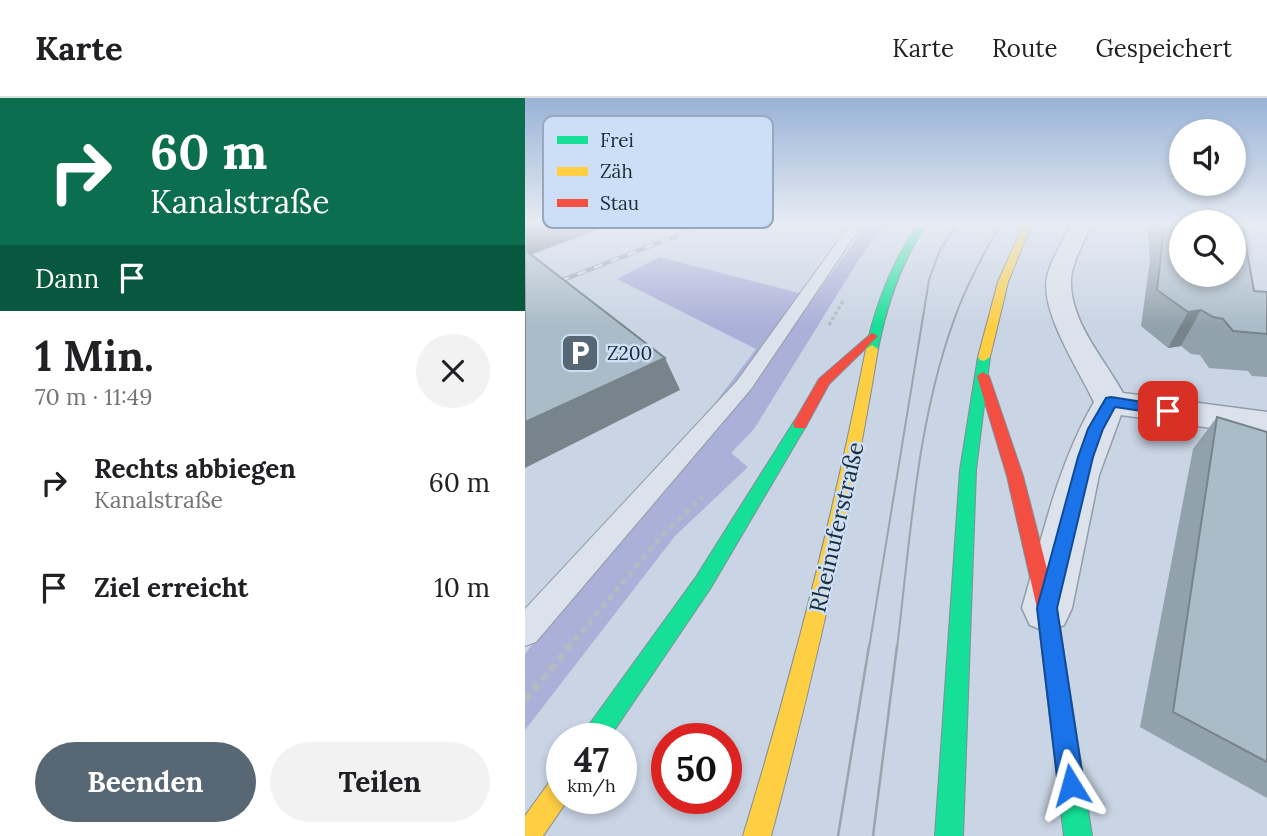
<!DOCTYPE html>
<html lang="de">
<head>
<meta charset="utf-8">
<style>
	:root { --surface:#fff; --page:#f2f2f2; --text:#202124; --muted:#757577; --line:#e0e0e0; --accent:#586774 }
	body { margin:0; font-family:Lora,serif; background:var(--page); color:var(--text); height:100vh; display:flex; flex-direction:column; font-size:26px; white-space:nowrap }
	* { box-sizing:border-box; margin:0 }
	p { font-size:23px; color:var(--muted) }
	.icon { flex:none; width:38px; height:38px; fill:none; stroke:currentColor; stroke-width:2; stroke-linecap:round; stroke-linejoin:round }
	.map { position:relative; flex:1; overflow:hidden }
	.panel { display:flex; flex-direction:column; background:var(--surface); width:525px }
	.panel>* { flex:none }
	.hud { background:#0b6e4f; color:#fff; overflow:hidden }
	.buttons { position:absolute; left:644px; top:21px; display:grid; gap:14px }
	.buttons a { display:grid; place-items:center; width:77px; height:77px; border-radius:50%; background:var(--surface); box-shadow:0 4px 10px #0003; font-size:35px }
	.speed { position:absolute; left:21px; top:625px; display:flex; gap:14px; font-size:35px; font-weight:700; text-align:center }
	.speed>* { display:grid; place-content:center; width:91px; height:91px; border-radius:50%; background:var(--surface); box-shadow:0 4px 10px #0003; line-height:1 }
	.speed small { font-size:18px; font-weight:400 }
	.speed .limit { border:10px solid #d22; background:#fff; color:#111 }
	.pin { position:absolute; display:grid; place-items:center; width:60px; height:60px; color:#fff; margin:-30px; border-radius:14px; box-shadow:0 4px 10px #0006 }
	.me { position:absolute; width:77px; margin:-38px; rotate:352deg; stroke-linejoin:round; filter:drop-shadow(0 0 5px #0008) }
	.turn { display:flex; align-items:center; gap:24px; height:147px; padding:0 35px; font-size:32px }
	.turn .icon { width:91px; height:91px; stroke-width:2.5 }
	.turn b { display:block; font-size:49px; line-height:60px }
	.then { display:flex; align-items:center; height:66px; padding:0 35px; background:#0003; gap:14px; font-size:26px }
	.round { display:grid; place-items:center; flex:none; width:74px; height:74px; border-radius:37px; background:var(--page) }
	.headline { display:flex; align-items:center; justify-content:space-between; height:119px; padding:0 35px }
	h1 { font-size:42px; font-weight:800; line-height:52px }
	.action { display:flex; gap:14px; margin-top:auto; padding:14px 35px }
	.action a { flex:1; height:80px; border-radius:42px; background:var(--accent); color:#fff; font-size:28px; font-weight:800; line-height:80px; text-align:center }
	.action a+a { background:var(--page); color:var(--text) }
	ul { padding:0; list-style:none }
	li { display:flex; align-items:center; gap:21px; height:105px; padding:0 35px }
	li div { flex:1 }
	li b { display:block; font-size:26px }
	li em { font-style:normal }
	header { display:flex; align-items:center; gap:42px; box-sizing:border-box; height:98px; padding:0 35px; background:var(--surface); border-bottom:2px solid var(--line) }
	header strong { font-size:33px }
	nav { display:flex; gap:38px; margin-inline-start:auto; font-size:24px }
	main { display:flex; flex:1; min-height:0 }
	.map>svg:first-child { display:block }
</style>
</head>
<body>
<header>
<strong>Karte</strong>
<nav><a>Karte</a><a>Route</a><a>Gespeichert</a></nav>
</header>
<main>
<section class="panel">
<div class="hud">
<div class="turn"><svg class="icon" aria-label="right" viewBox="0 0 24 24"><path d="M7 20v-9h11M14 6l5 5-5 5"/></svg><div><b>60 m</b>Kanalstraße</div></div>
<div class="then">Dann<svg class="icon" aria-label="arrive" viewBox="0 0 24 24"><path d="M6 21V4h12l-3 4 3 4H6"/></svg></div>
</div>
<div class="headline"><div><h1>1 Min.</h1><p>70 m · 11:49</p></div><a class="round"><svg class="icon" aria-label="close" viewBox="0 0 24 24"><path d="M6 6l12 12M18 6L6 18"/></svg></a></div>
<ul>
<li><svg class="icon" aria-label="right" viewBox="0 0 24 24"><path d="M7 20v-9h11M14 6l5 5-5 5"/></svg><div><b>Rechts abbiegen</b><p>Kanalstraße</p></div><em>60 m</em></li>
<li><svg class="icon" aria-label="arrive" viewBox="0 0 24 24"><path d="M6 21V4h12l-3 4 3 4H6"/></svg><div><b>Ziel erreicht</b></div><em>10 m</em></li>
</ul>
<div class="action"><a>Beenden</a><a>Teilen</a></div>
</section>
<div class="map">
<svg width="742" height="738" viewBox="0 0 742 738">
	<rect width="100%" height="100%" fill="#c9d4e4"/>
	<polygon fill="#aab0d8" points="343,125 360,125 331,166 229,331 206,355 223,369 150,438 0,632 0,556 231,251 92,181 135,159 289,199"/>
	<g fill="none" stroke-linecap="round" stroke-linejoin="round">
		<defs>
			<polygon id="lane" points="326,125 338,125 226,291 11,544 0,548 0,511 212,283"/>
			<path id="street" d="M547,125H567C560,142 547,164 546,181C544,223 579,260 598,295L742,314V338L596,317L574,377L547,510L539,527L522,534L505,527L497,510C517,440 532,368 569,304C554,272 515,214 522,179C526,161 539,142 547,125Z"/>
			<g id="fast">
				<path d="M394,125H402C376,164 362,205 353,251L347,255L343,254L341,251C351,205 367,164 394,125Z"/>
				<polygon points="459,255 465,259 451,372 438,738 410,738 435,372 453,259"/>
				<polygon points="275,321 282,326 185,491 84,640 58,640 61,631 171,479 270,322"/>
				<polygon points="522,500 529,503 532,510 567,738 539,738 512,510 515,503"/>
			</g>
			<g id="slow">
				<polygon points="499,125 507,125 483,184 465,259 459,263 455,262 453,259 473,184"/>
				<path d="M347,247L353,251C326,416 289,577 246,738H218C267,577 309,416 341,251Z"/>
				<polygon points="37,675 37,700 44,700 18,738 0,738 0,718 28,679"/>
			</g>
			<g id="jam">
				<polygon points="347,235 353,238 351,240 304,286 280,330 270,330 268,326 294,281"/>
				<polygon points="458,274 464,278 498,378 532,510 529,517 522,520 515,517 512,510 482,378 452,278"/>
			</g>
		</defs>
		<use href="#lane" stroke="#939da8" stroke-width="2"/>
		<use href="#street" stroke="#939da8" stroke-width="3"/>
		<use href="#fast" stroke="#838e98" stroke-width="2"/>
		<use href="#slow" stroke="#838e98" stroke-width="2"/>
		<use href="#jam" stroke="#838e98" stroke-width="2"/>
		<polyline stroke="#b2bac3" stroke-width="3.5" stroke-dasharray="3.5 2.5" stroke-linecap="butt" points="304,227 319,201"/>
		<polyline stroke="#b2bac3" stroke-width="4.5" stroke-dasharray="5 3.5" stroke-linecap="butt" points="175,402 178,399"/>
		<polyline stroke="#b2bac3" stroke-width="5" stroke-dasharray="6 4.5" stroke-linecap="butt" points="43,550 139,435 177,400"/>
		<polyline stroke="#b2bac3" stroke-width="7" stroke-dasharray="8 5" stroke-linecap="butt" points="0,602 45,548"/>
		<use href="#lane" fill="#dbe2eb" fill-rule="evenodd"/>
		<use href="#street" fill="#dbe2eb" fill-rule="evenodd"/>
		<use href="#fast" fill="#16e098" fill-rule="evenodd"/>
		<use href="#slow" fill="#ffcf43" fill-rule="evenodd"/>
		<use href="#jam" fill="#f24e42" fill-rule="evenodd"/>
		<g stroke="#9ca3aa" stroke-width="2">
			<polyline points="344,550 404,182 415,152 433,125"/>
			<path d="M372,550C386,435 392,314 435,206C447,177 461,151 476,125"/>
		</g>
		<g stroke="#9ca3aa" stroke-width="2.5">
			<polyline points="313,738 344,548"/>
			<polyline points="348,738 372,548"/>
		</g>
		<defs>
			<polyline id="rail-far1" points="2,196 184,125"/>
			<polyline id="rail" points="0,197 7,194"/>
		</defs>
		<use href="#rail-far1" stroke="#9ca3aa" stroke-width="4.5"/>
		<use href="#rail" stroke="#9ca3aa" stroke-width="5"/>
		<use href="#rail-far1" stroke="#cddef7" stroke-width="2.5" stroke-dasharray="9" stroke-linecap="butt"/>
		<use href="#rail" stroke="#cddef7" stroke-width="3.5" stroke-dasharray="11" stroke-linecap="butt"/>
	</g>
	<g fill="#92a2ac">
		<polygon points="623,125 656,125 729,193 742,194 742,279 727,278 723,273 684,270 675,257 666,256 656,248 643,250 616,228 625,162 623,136"/>
		<polygon points="692,319 742,334 742,700 615,629 668,351"/>
	</g>
	<g fill="#77848c">
		<polygon points="4,125 90,125 0,159 0,126"/>
		<polygon points="676,212 656,248 643,250 663,214"/>
		<polygon points="140,260 155,292 0,370 0,324"/>
	</g>
	<g fill="#aabcc8" stroke="#77848c" stroke-width="2">
		<polygon points="638,125 656,125 656,177 709,177 709,125 717,125 729,193 742,194 742,236 708,233 698,221 688,219 676,212 663,214 632,192 639,130"/>
		<polygon points="0,152 140,260 0,324"/>
		<polygon points="692,319 742,334 742,664 648,614"/>
	</g>
	<linearGradient id="sky" x2="0" y2="1"><stop stop-color="#99b2d7"/><stop offset="0.55" stop-color="#e7ecf3"/><stop offset="1" stop-color="#e7ecf3" stop-opacity="0"/></linearGradient>
	<rect width="742" height="228" fill="url(#sky)"/>
	<polygon fill="#1a73e8" stroke="#114b97" stroke-width="2" points="586,299 643,308 650,313 643,317 590,309 578,331 568,359 532,510 559,687 555,697 546,700 537,697 533,687 512,510 553,359 563,331 581,300"/>
	<defs>
		<symbol id="parking-square" viewBox="-11 -11 22 22"><rect x="-9" y="-9" width="18" height="18" rx="4" fill="#586774" stroke="#cddef7"/><path d="M-3.5-5.5H1a3.5 3.5 0 0 1 0 7H-1V5.5H-3.5ZM-1-3.4V-.6H.8a1.4 1.4 0 0 0 0-2.8Z" fill="#fff"/></symbol>
	</defs>
	<g fill-rule="evenodd">
		<use href="#parking-square" x="33" y="233" width="44" height="44"/>
	</g>
	<g text-anchor="middle" dominant-baseline="central" stroke-width="5" stroke-linejoin="round" paint-order="stroke">
		<g font-size="19" fill="#1b2d37" stroke="#cddef7" text-anchor="start">
			<text x="82" y="255">Z200</text>
		</g>
		<g font-size="23" fill="#1b2d37" stroke="#cddef7">
			<text transform="translate(311 429) rotate(-77)">Rheinuferstraße</text>
		</g>
	</g>
	<rect x="18" y="18" width="230" height="112" rx="10" fill="#cddef7" stroke="#98a9bd" stroke-width="2"/>
	<rect x="32" y="38" width="31" height="8" fill="#16e098"/>
	<rect x="32" y="69" width="31" height="9" fill="#ffcf43"/>
	<rect x="32" y="101" width="31" height="8" fill="#f24e42"/>
	<g font-size="19" fill="#1b2d37">
		<text x="75" y="49">Frei</text>
		<text x="75" y="80">Zäh</text>
		<text x="75" y="112">Stau</text>
	</g>
</svg>
<div class="buttons">
<a><svg class="icon" aria-label="sound" viewBox="0 0 24 24"><path d="M4 9h4l5-4v14l-5-4H4zM17 9q2 3 0 6"/></svg></a>
<a><svg class="icon" aria-label="search" viewBox="0 0 24 24"><circle cx="10" cy="10" r="6"/><path d="M15 15l6 6"/></svg></a>
</div>
<div class="speed"><div>47<small>km/h</small></div><div class="limit">50</div></div>
<div class="pin" style="left:643px;top:313px;background:#d93025"><svg class="icon" aria-label="arrive" viewBox="0 0 24 24"><path d="M6 21V4h12l-3 4 3 4H6"/></svg></div>
<svg class="me" style="left:546px;top:687px" viewBox="-20 -20 40 40"><path d="M0-17L14 15 0 8-14 15z" fill="#1a73e8" stroke="#fff" stroke-width="4"/></svg>
</div>
</main>
</body>
</html>
